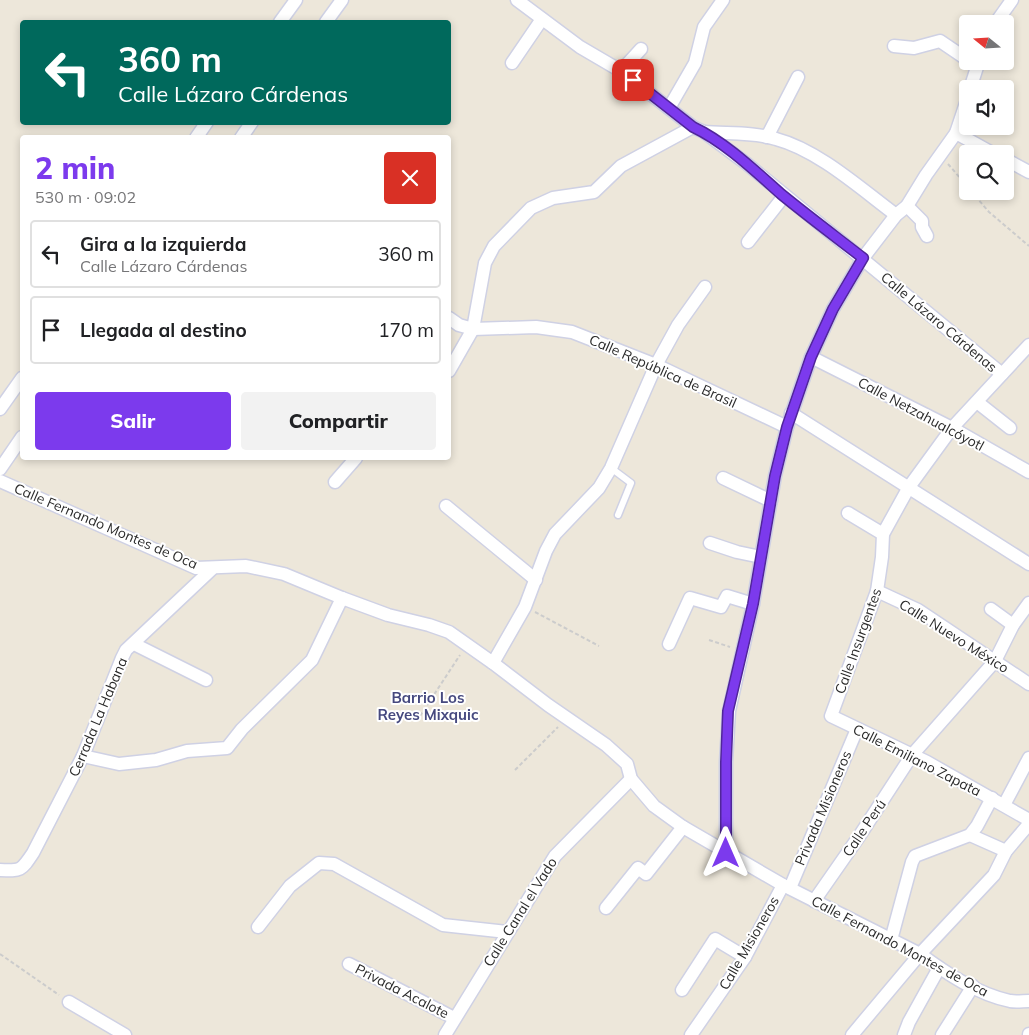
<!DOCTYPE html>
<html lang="es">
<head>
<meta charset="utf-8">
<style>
	:root { --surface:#fff; --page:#f2f2f2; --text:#202124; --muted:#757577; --line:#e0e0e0; --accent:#7c3aed }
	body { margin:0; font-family:Mulish,sans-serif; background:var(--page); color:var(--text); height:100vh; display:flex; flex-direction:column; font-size:19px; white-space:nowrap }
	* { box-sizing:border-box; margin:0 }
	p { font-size:16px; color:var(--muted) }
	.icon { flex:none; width:28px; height:28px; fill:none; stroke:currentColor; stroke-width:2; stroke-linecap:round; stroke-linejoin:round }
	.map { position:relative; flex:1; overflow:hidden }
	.sheet { position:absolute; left:20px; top:135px; width:431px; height:325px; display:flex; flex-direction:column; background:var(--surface); border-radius:5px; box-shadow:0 2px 8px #0003 }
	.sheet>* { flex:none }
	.hud { position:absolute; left:20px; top:20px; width:431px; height:105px; border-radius:5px; box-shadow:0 2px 8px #0003; background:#00695c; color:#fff; overflow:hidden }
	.needle { width:32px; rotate:288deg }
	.tools { position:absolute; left:959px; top:15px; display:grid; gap:10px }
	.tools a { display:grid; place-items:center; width:55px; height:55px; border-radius:5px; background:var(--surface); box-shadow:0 2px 8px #0003; font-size:25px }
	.pin { position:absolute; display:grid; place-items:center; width:42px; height:42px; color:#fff; margin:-21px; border-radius:10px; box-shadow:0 2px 8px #0006 }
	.me { position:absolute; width:55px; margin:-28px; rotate:0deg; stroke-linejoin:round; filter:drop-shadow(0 0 4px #0008) }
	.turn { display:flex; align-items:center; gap:18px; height:105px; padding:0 15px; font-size:22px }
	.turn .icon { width:65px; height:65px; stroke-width:2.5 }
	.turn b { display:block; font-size:35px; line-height:42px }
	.round { display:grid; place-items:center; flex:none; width:52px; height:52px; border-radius:5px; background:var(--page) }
	.overview { display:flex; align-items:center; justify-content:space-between; height:85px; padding:0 15px }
	h1 { font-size:30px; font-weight:800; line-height:38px; color:var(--accent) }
	.cta { display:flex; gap:10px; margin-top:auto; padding:10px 15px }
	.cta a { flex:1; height:58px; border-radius:5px; background:var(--accent); color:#fff; font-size:20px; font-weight:800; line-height:58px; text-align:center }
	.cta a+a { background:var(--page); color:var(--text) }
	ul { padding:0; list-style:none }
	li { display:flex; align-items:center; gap:15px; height:68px; margin:0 10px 8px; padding:0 5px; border:2px solid var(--line); border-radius:5px }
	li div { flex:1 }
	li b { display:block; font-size:19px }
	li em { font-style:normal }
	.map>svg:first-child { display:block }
</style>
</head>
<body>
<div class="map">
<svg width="1029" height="1035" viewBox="0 0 1029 1035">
	<rect width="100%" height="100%" fill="#ede7da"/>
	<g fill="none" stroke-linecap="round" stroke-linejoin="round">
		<defs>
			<polyline id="lane" points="611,468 631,483 618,515"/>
			<g id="street">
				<polyline points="517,0 580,47 621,71 693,127 704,132 747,164 1002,374"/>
				<polyline points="280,22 296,0"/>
				<polyline points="326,22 342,0"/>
				<polyline points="995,24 1012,0"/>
				<polyline points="894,46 914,48 940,41 968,60"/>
				<polyline points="512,63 542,19"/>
				<polyline points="621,71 641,49"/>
				<polyline points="970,89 979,61"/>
				<polyline points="669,108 695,63 704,27 723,0"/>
				<path d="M704,132C726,134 755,132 776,139C818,150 861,189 896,215"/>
				<polyline points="956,133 994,154"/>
				<polyline points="767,137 798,77"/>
				<polyline points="196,138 207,122"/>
				<polyline points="241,138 252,122"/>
				<polyline points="1005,159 1029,172"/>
				<polyline points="907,206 922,221 922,227 927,236"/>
				<polyline points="748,242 784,196"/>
				<polyline points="449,318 459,325 473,329 536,327 572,332 656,365 787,427"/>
				<polyline points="1029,345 952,428 909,487 883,534 882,557 877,591 831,716 927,762 1029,820"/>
				<polyline points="811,357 952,428 1029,472"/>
				<polyline points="449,371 473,329 485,263 494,246 531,208 553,198 594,192 621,166 693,127"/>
				<polyline points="977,402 1010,428"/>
				<polyline points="0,409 22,378"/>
				<polyline points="791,413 1029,564"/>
				<polyline points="0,469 22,437"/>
				<polyline points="723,478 771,501"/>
				<path d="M0,481L196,568L246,566L284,574L342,598L388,615L429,625L449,632L493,663L548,705L606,745L627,764L631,779L654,806L683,827L783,885L920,954C946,973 977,994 1010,1001C1016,1002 1023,1001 1029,1001"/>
				<polyline points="335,482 356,458"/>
				<polyline points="446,506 536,580"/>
				<polyline points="848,513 883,534"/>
				<polyline points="710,543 737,552 761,557"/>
				<polyline points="877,591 918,610 1029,684"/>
				<polyline points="991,609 1013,625"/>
				<polyline points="134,644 206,680"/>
				<polyline points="669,644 690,598 721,607 727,596 753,604"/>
				<polyline points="493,663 525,607 546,551 555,534 599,488 611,468 656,365 678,325 705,287"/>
				<polyline points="83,756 119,764 156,760 187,751 227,748 242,729 312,660 342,598"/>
				<polyline points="1004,805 1029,758"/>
				<polyline points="970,835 1006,851"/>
				<polyline points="726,853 726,762 729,711 753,604 775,476 787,427 811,357 833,309 863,258 896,215 907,206 926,175 956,133 968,97"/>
				<path d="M0,870C21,871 21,871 33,853L83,756L122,658L126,650L212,569"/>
				<polyline points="790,888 857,729"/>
				<polyline points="814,901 860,835 912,755 995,661 1013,625 1029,603"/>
				<polyline points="606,908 638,868 646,874 683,827"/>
				<polyline points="258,927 290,886 319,863 334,864 443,925 507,932"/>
				<polyline points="891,940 912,862 915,856 970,835 977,826 992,798"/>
				<polyline points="349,964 454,1018"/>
				<polyline points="682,990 715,939 745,957"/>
				<polyline points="69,1002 125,1035"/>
				<polyline points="445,1035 555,856 631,779"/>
				<polyline points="691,1035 745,957 783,885"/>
				<polyline points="852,1035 920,954 994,875 1006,851 1029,824"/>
				<polyline points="904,1035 909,1022 939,968"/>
				<polyline points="942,1035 973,986"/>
				<polyline points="1029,1035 1029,1034"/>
			</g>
		</defs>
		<use href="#lane" stroke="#cfd1e4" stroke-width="9"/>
		<use href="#street" stroke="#cfd1e4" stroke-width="15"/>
		<g stroke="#ccc" stroke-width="2" stroke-dasharray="4 2.5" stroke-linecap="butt">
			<polyline points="948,164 968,187"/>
			<polyline points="971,191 989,212 1029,246"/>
			<polyline points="535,612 599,646"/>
			<polyline points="709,640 730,647"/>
			<polyline points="420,716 460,655"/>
			<polyline points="515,770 558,727"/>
			<polyline points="0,954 59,995"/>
		</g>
		<use href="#lane" stroke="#fff" stroke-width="6"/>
		<use href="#street" stroke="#fff" stroke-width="12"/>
	</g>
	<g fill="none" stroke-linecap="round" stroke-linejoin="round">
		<defs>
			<path id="route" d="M633,80L693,127C725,142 755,171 781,194C808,216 836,237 863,258L833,309L811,357L787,427L775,476L753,604L728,711L726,762V853"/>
		</defs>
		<use href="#route" stroke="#51269a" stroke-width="12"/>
		<use href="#route" stroke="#7c3aed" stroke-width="9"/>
	</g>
	<g text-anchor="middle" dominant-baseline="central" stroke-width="4" stroke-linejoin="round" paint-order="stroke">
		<g font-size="14" fill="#2a2a2a" stroke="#fff">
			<text transform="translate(939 322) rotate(40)">Calle Lázaro Cárdenas</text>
			<text transform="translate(663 371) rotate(24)">Calle República de Brasil</text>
			<text transform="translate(921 414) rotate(28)">Calle Netzahualcóyotl</text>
			<text transform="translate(106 526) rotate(23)">Calle Fernando Montes de Oca</text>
			<text transform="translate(954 636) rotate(32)">Calle Nuevo México</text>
			<text transform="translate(858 641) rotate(-70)">Calle Insurgentes</text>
			<text transform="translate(98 717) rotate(-67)">Cerrada La Habana</text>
			<text transform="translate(917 760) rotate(27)">Calle Emiliano Zapata</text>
			<text transform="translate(823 808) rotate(-67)">Privada Misioneros</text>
			<text transform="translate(864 828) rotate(-56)">Calle Perú</text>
			<text transform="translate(520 912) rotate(-58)">Calle Canal el Vado</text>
			<text transform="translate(749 943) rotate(-60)">Calle Misioneros</text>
			<text transform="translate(900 946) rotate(28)">Calle Fernando Montes de Oca</text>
			<text transform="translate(402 991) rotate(27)">Privada Acalote</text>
		</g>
		<g font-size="15" font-weight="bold" fill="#46497f" stroke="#fff">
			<text x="428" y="697">Barrio Los<tspan x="428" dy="17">Reyes Mixquic</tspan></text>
		</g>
	</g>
</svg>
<div class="tools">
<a><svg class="needle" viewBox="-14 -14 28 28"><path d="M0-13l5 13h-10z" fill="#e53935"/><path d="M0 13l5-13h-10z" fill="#757577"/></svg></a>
<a><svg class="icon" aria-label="sound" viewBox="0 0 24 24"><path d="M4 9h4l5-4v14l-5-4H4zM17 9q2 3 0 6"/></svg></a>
<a><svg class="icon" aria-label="search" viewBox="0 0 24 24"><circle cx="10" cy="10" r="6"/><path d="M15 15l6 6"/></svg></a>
</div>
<div class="pin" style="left:633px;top:80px;background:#d93025"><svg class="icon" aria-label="arrive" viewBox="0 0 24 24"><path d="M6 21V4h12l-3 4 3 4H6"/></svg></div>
<svg class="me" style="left:726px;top:853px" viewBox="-20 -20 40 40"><path d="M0-17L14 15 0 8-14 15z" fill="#7c3aed" stroke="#fff" stroke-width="4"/></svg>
<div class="hud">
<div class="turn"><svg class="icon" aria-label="left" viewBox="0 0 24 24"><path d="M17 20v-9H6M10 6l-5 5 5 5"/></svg><div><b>360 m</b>Calle Lázaro Cárdenas</div></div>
</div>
<section class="sheet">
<div class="overview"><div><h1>2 min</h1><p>530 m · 09:02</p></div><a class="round" style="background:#d93025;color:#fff"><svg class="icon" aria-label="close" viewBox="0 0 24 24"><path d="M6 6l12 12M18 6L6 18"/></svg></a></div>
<ul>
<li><svg class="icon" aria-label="left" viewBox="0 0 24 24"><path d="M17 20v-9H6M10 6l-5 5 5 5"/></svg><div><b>Gira a la izquierda</b><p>Calle Lázaro Cárdenas</p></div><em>360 m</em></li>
<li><svg class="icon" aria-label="arrive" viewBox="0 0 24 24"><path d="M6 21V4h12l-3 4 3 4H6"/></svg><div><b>Llegada al destino</b></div><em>170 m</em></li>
</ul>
<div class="cta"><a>Salir</a><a>Compartir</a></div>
</section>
</div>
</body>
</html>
